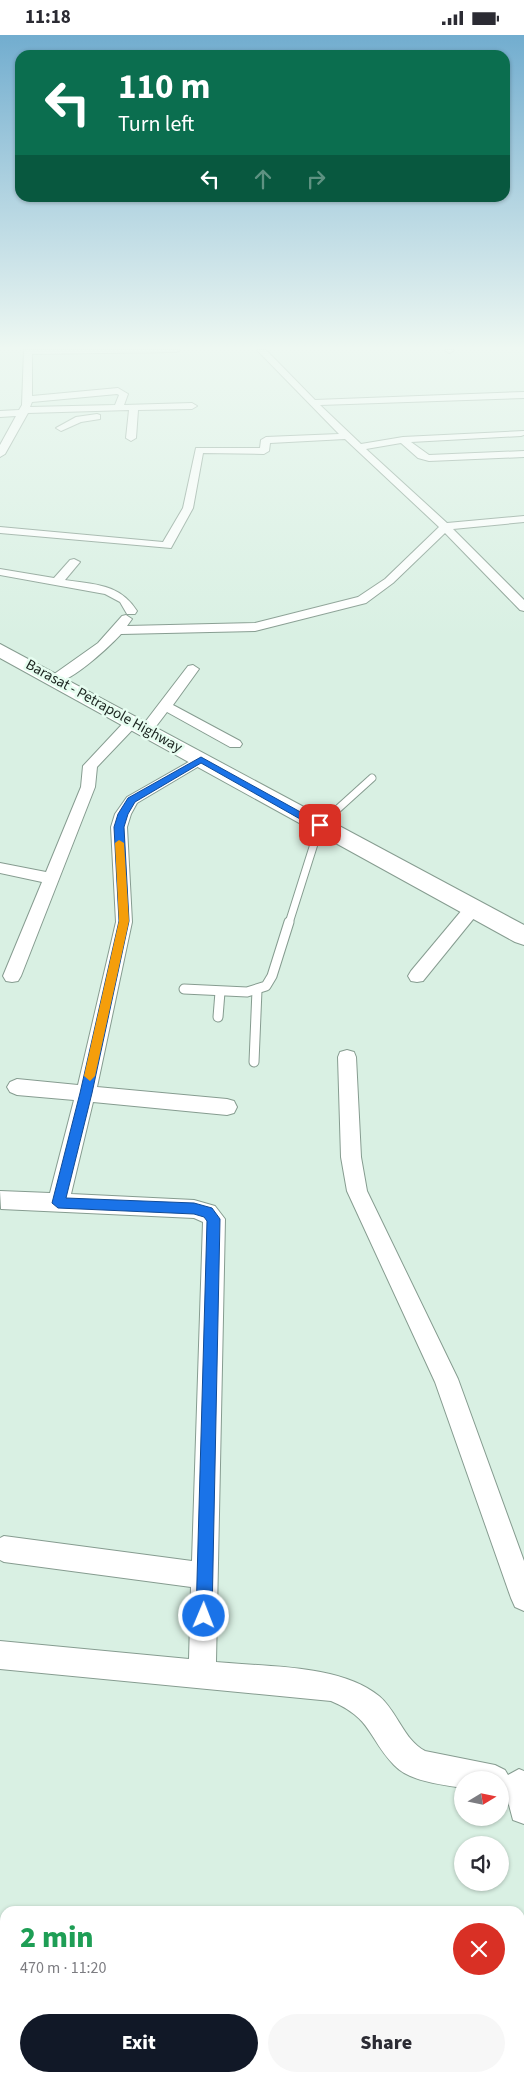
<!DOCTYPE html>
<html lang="en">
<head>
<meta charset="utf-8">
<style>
	:root { --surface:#fff; --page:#f7f7f7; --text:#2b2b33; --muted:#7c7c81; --accent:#111827 }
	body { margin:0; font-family:"Source Sans 3",sans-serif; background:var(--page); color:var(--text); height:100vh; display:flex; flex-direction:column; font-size:19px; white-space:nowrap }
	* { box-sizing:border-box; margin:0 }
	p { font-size:16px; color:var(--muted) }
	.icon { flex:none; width:28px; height:28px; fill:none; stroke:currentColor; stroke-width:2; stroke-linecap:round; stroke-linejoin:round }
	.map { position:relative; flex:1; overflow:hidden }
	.sheet { position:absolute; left:0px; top:1871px; width:525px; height:176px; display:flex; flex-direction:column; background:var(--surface); border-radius:15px 15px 0 0; box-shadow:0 1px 4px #0004 }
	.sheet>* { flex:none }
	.hud { position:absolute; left:15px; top:15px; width:495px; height:152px; border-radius:15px; box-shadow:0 1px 4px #0004; background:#0b6e4f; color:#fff; overflow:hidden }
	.needle { width:32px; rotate:80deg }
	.buttons { position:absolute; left:454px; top:1736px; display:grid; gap:10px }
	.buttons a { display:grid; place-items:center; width:55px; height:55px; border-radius:50%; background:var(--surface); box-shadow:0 1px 4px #0004; font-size:25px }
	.pin { position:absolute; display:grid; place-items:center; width:42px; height:42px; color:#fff; margin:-21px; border-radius:10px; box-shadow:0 2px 8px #0006 }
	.me { position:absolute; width:55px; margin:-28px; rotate:1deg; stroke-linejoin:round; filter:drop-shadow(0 0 4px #0008) }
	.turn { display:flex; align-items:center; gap:18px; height:105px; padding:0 20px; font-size:22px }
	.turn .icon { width:65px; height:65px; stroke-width:2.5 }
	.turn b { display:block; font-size:35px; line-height:42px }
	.lanes { display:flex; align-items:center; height:48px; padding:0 20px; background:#0003; justify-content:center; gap:25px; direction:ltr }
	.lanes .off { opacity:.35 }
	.round { display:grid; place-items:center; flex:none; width:52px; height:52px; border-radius:26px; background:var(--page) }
	.overview { display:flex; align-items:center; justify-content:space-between; height:85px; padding:0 20px }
	h1 { font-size:30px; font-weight:800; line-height:38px; color:#1e9e55 }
	.primary-button { display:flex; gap:10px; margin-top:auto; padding:10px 20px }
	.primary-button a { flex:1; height:58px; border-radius:30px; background:var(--accent); color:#fff; font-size:20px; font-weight:800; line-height:58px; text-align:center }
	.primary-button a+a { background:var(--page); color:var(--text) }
	.status { display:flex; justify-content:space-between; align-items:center; height:35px; padding:0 25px; background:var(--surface); direction:ltr }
	.status svg { height:14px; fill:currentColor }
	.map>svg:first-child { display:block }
</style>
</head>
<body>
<div class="status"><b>11:18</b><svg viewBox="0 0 49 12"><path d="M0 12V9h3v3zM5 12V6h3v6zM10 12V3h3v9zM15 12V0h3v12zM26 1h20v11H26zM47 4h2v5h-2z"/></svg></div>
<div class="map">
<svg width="524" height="2047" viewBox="0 0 524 2047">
	<rect width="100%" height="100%" fill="#d9f0e3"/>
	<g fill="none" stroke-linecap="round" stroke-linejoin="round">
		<defs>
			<polyline id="service-far1" points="289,888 320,790 372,743"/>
			<g id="service">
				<polyline points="184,954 247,957 266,951 272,941 289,887"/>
				<polyline points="218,982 220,957"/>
				<polyline points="254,1027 257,955"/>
			</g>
			<g id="minor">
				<path d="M24,315H180L176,317L32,319V361L118,353L128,359L124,370L192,368L197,371L192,374L138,375L136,403L131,406L126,403L129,375L28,378L5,419L0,422V410L16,381L0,382V376L19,375L22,370ZM117,359L119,360L115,370L30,372L32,367Z"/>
				<path d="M257,315H266L315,365L524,357V363L320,370L361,409L403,402L524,396V400L521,401L411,407L429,420L524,416V422L429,426L418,423L401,408L366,414L447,488L524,481V487L453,494L524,565V576L520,575L445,498L393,548L366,568L255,596L121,599C110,611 67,652 50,648L48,645L50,642L98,608L122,581L126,580L132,584L127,591L255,588L358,562L385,544L439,492L345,404L270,408L269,416L264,419L203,418L193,473L171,513L0,498V492L163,507L183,473L196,413H260L261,405L266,402L339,399Z"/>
				<polygon points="445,315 453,315 453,316 449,318"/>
				<polygon points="97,379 100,380 100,384 81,387 61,396 56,393 76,382"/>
				<path d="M74,524L80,527L65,545C95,550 119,548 137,576L135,579H127L120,567L105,559L0,540V534L54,543L70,525Z"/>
				<polygon points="193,630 199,634 173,670 240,706 242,709 240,712 230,712 167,677 151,698 141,698 139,695 188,631"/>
				<polygon points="132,683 139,687 137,690 97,732 95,752 21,941 18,946 12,947 6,946 3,941 42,847 0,838 0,828 46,837 81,752 83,731 127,684"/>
				<path d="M201,720L208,724L206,727L137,768L131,779L127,792L132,887L97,1052L227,1064L234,1066L237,1072L234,1078L227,1080L93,1067L71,1159L194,1165L215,1171L225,1184L216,1627C265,1632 340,1629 379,1661C398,1677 403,1704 425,1716L495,1730L505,1735L508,1740L519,1734L524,1736V1789L513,1785L505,1755L500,1758V1745H462V1753C441,1749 410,1747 394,1730C368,1703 372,1683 331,1666L0,1634V1606L189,1624L191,1552L4,1527L0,1525V1503L4,1501L192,1526L203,1187L194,1183L1,1174L0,1156L50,1158L74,1065L17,1060L10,1057L7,1052L10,1047L17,1044L78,1050L116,887L111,792L115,779L127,762Z"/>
				<polygon points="473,867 479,869 481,873 479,877 423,946 417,947 411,946 408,941 411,936 467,869"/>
				<polygon points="347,1015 354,1017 356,1022 361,1122 367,1156 458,1344 524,1526 524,1576 515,1572 511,1563 435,1347 347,1156 341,1122 338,1022 340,1017"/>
			</g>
			<polygon id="trunk" points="0,609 524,890 524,910 515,907 0,623"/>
		</defs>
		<use href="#service-far1" stroke="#869c90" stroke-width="9"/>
		<use href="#service" stroke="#869c90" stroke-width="11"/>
		<use href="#minor" stroke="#869c90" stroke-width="2"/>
		<use href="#trunk" stroke="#869c90" stroke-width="2"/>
		<use href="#service-far1" stroke="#fff" stroke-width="7"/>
		<use href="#service" stroke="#fff" stroke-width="9"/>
		<use href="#minor" fill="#fff" fill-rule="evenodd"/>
		<use href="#trunk" fill="#fff" fill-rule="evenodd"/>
	</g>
	<linearGradient id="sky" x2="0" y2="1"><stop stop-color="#72adcf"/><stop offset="0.52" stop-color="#eef8f2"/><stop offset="1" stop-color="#eef8f2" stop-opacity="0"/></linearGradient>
	<rect width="524" height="602" fill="url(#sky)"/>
	<polygon fill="#1a73e8" stroke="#114b97" points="201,722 324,790 316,793 201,728 135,767 128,779 124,792 129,886 92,1058 66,1163 194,1168 212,1173 220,1184 212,1581 210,1587 204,1589 198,1587 196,1581 207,1186 204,1182 194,1179 58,1173 52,1168 80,1058 119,886 114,792 118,779 128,763"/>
	<polygon fill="#f59e0b" points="119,805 124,808 129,886 95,1041 90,1046 84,1041 119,886 115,808"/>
	<g text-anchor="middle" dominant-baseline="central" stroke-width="5" stroke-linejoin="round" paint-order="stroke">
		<g font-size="15" fill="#1c2520" stroke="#e6fdf0">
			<text transform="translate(104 671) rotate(29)">Barasat - Petrapole Highway</text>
		</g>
	</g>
</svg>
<div class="buttons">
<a><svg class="needle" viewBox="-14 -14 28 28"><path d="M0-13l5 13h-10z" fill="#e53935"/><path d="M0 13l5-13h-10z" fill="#7c7c81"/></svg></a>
<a><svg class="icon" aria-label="sound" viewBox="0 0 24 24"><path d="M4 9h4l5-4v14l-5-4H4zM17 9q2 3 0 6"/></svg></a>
</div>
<div class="pin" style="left:320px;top:790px;background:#d93025"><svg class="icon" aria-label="arrive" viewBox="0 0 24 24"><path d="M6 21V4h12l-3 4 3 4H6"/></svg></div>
<svg class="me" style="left:204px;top:1581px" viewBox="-20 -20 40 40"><circle r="17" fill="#1a73e8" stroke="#fff" stroke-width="3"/><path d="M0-11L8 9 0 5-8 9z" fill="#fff"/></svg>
<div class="hud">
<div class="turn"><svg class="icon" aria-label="left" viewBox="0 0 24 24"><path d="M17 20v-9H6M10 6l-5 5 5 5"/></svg><div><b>110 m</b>Turn left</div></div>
<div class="lanes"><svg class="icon" aria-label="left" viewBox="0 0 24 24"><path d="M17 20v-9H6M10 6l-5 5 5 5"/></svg><svg class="icon off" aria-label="ahead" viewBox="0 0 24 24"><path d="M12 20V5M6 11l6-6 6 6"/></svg><svg class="icon off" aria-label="right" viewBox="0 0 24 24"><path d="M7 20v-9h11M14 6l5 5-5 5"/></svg></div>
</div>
<section class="sheet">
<div class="overview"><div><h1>2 min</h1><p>470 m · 11:20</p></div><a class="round" style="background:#d93025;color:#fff"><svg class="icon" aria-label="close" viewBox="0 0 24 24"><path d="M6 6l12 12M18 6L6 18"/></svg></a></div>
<div class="primary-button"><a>Exit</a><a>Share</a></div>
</section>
</div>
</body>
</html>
